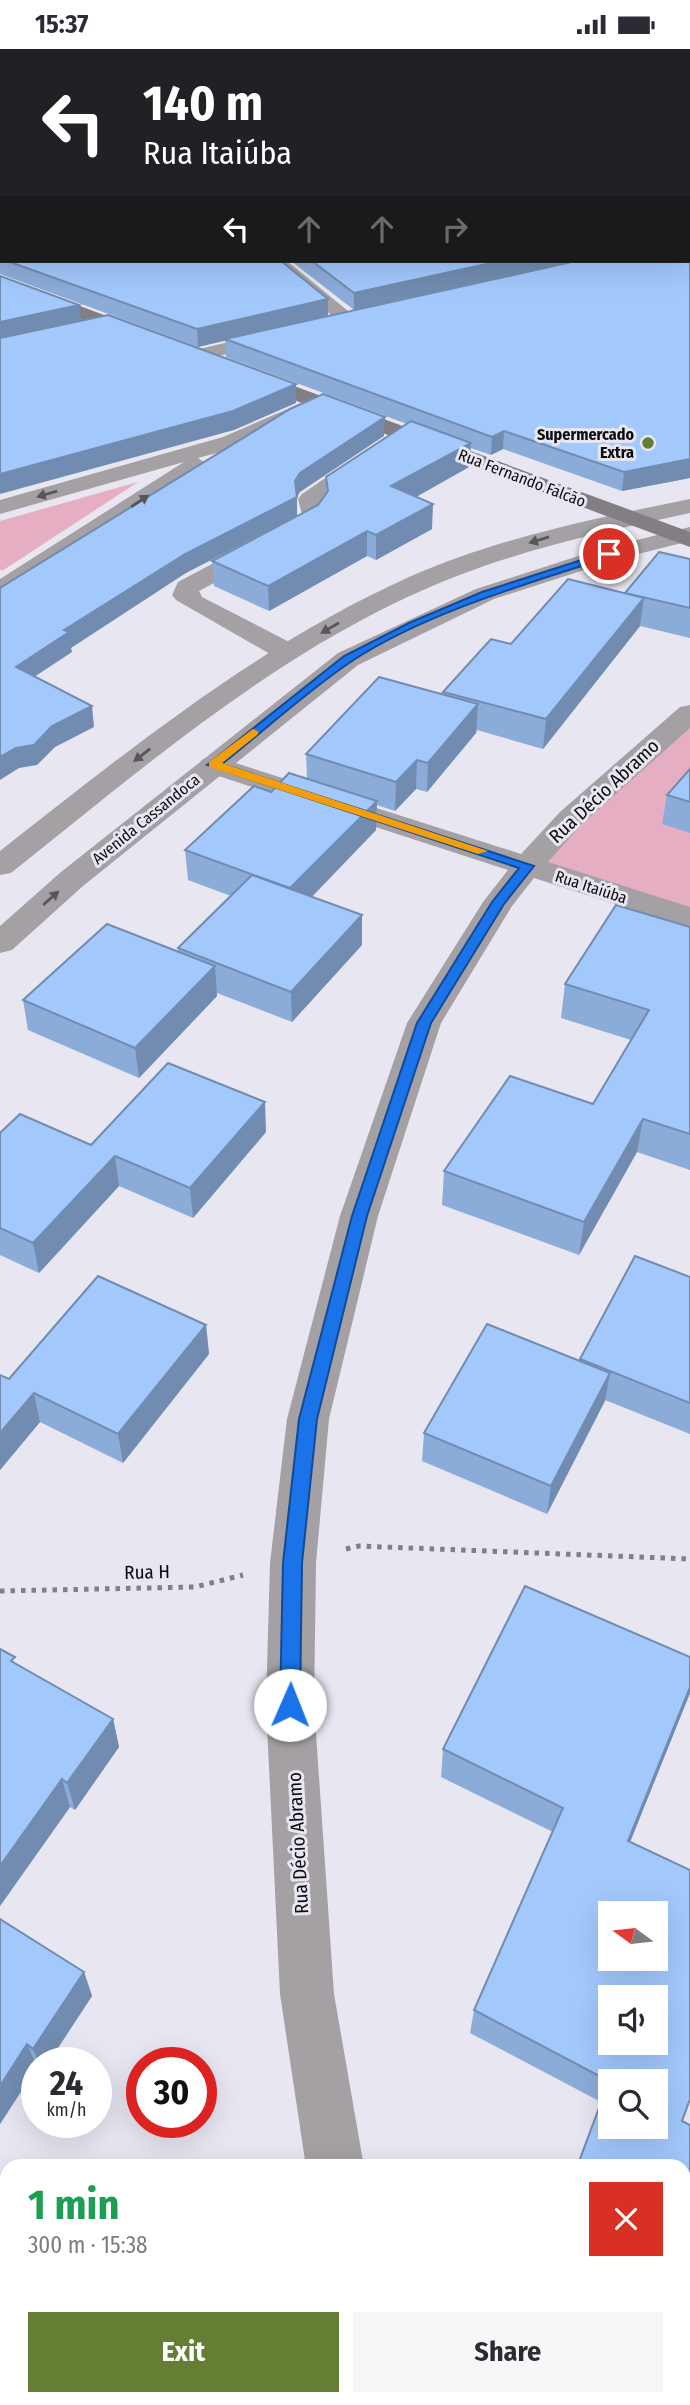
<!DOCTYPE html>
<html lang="en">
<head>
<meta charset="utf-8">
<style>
	:root { --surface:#fff; --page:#f7f7f7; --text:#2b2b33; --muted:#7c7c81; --accent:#647f33 }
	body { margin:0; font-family:"Fira Sans Condensed",sans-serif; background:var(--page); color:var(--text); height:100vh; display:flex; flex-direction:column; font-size:26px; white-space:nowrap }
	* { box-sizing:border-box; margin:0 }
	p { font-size:23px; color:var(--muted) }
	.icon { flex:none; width:38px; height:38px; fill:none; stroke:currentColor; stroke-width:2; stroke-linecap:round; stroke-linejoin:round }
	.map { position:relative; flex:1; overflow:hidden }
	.side { position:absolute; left:0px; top:2110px; width:691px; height:247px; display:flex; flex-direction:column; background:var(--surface); border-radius:21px 21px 0 0; box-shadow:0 7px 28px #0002 }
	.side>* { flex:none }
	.hud { position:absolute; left:0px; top:0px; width:691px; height:214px; box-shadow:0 7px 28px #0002; background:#202124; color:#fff; overflow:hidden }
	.needle { width:46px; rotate:285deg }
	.tools { position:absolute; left:598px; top:1852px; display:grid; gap:14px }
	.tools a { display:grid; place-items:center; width:70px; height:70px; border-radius:0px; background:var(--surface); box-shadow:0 7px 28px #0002; font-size:35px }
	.speed { position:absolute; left:21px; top:1998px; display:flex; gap:14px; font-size:35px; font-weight:700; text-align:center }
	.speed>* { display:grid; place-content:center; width:91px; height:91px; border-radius:50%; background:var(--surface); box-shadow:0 7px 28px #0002; line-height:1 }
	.speed small { font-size:18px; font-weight:400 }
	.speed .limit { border:10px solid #d22; background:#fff; color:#111 }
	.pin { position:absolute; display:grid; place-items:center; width:60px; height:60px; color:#fff; margin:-30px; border:4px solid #fff; border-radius:50%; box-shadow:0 2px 7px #0007 }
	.me { position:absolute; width:77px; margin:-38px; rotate:1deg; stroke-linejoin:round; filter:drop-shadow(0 0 5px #0008) }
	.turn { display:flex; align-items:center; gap:24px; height:147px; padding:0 28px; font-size:32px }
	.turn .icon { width:91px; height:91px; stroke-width:2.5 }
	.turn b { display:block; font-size:49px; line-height:60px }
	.lanes { display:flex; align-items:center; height:66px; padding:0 28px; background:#0003; justify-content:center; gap:35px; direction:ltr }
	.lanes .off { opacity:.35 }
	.round { display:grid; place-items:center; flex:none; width:74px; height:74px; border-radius:0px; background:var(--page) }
	.overview { display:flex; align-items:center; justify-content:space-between; height:119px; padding:0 28px }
	h1 { font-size:42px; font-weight:700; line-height:52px; color:#1e9e55 }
	.cta { display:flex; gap:14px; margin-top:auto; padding:14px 28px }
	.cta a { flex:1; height:80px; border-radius:0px; background:var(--accent); color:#fff; font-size:28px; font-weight:700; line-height:80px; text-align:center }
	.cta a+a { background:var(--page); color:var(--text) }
	.status { display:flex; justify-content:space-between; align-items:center; height:49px; padding:0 35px; background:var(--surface); direction:ltr }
	.status svg { height:19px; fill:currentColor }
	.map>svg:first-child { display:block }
</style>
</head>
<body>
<div class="status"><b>15:37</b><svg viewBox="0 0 49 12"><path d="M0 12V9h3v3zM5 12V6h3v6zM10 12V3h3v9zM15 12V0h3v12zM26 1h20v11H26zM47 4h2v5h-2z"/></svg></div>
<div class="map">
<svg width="690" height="2356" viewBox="0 0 690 2356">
	<rect width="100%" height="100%" fill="#e7e6f1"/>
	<g fill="#e5aec3">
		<polygon points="138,433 2,522 0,520 0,472"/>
		<polygon points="690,677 690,865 532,812"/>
	</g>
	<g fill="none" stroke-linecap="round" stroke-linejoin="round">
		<g stroke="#7f7f86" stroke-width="5" stroke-dasharray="4.5 6" stroke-linecap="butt">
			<polyline points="346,1500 359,1497 690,1510"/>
			<polyline points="0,1542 195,1538 243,1526"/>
		</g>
		<g fill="#a4a0a4" fill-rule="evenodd">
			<polygon points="266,212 287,212 359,271 349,277 342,275"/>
			<polygon points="276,282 286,288 283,292 193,313 183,307 186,303"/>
			<polygon points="297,356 308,363 305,368 239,398 198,409 208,416 204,421 9,546 0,549 0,530 184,413 0,465 0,451 223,388"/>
			<polygon points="370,402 381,409 323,452 326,465 317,479 199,542 202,548 297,597 300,603 297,609 277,609 176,551 172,546 178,533 299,469 302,465 298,450 302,445 362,404"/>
			<polygon points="690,656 690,679 582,775 548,813 690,858 690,879 534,829 512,857 441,974 378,1167 329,1370 316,1514 314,1656 334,1945 364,2118 306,2118 280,1945 266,1656 270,1514 287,1370 340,1167 407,974 483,853 508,821 203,722 198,716 203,710 213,707 223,710 521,805 560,763 680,658"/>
			<polygon points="350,2350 412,2350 413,2356 351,2356"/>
		</g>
		<g fill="#a4a0a4" fill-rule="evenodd">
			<path d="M690,450V464C602,483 513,502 430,538C274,605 143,719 11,824L0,826V802C130,700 258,596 409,528C498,489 596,469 690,450Z"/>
			<polygon points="690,478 690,492 618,510 494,550 358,616 83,837 12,901 0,904 0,877 61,823 338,604 476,540 600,500"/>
		</g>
		<g fill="#837e83" fill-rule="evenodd">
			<polygon points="0,227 152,284 155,288 145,294 138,292 0,240"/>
			<polygon points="248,320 690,483 690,498 240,331 237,326"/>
		</g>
	</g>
	<g fill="#8bacd9" fill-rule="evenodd">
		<path d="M0,0H690V429L622,442L503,400L491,406L471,399L469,418L416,448L432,480L376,511L367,507L269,562L214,537L212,512L318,456L326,445V428L407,375L226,308L225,291L198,298L0,225ZM2,2L690,212L328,267V250L281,212H2Z"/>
		<polygon points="291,212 574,212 354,261"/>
		<polygon points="690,510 690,589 640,577 543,700 477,681 476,684 427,743 416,740 395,762 377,756 376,781 312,848 362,896 292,973 217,944 217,947 139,1029 28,981 23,951 178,902 178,899 231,847 188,831 185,801 271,743 307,729 306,705 442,645 443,643 511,595 625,544"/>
		<polygon points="690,720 690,784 662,775 667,746"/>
		<polygon points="690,878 690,1121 637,1103 579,1206 442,1156 444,1122 593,1055 631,991 561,969 565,935"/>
		<polygon points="266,1083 193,1169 119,1137 39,1224 0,1206 0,1084 91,1096"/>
		<polygon points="690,1228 690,1385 605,1351 547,1465 422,1412 424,1384 580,1312 580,1310"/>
		<polygon points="206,1276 209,1305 123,1414 40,1373 0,1421 0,1326 9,1330"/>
		<polygon points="0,1600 17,1616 113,1670 119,1698 75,1761 70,1758 0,1857"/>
		<polygon points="690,1608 690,1644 630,1793 682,2072 690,2356 607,2356 597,2350 684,2350 601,2053 470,1984 474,1961 553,1783 441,1728 443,1700"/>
		<polygon points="0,1870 84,1923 92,1947 48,2014 37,2014 37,2018 0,2075"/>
	</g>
	<g fill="#718cb0">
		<polygon points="500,212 574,212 354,261 354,244"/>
		<polygon points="328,250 328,268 198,298 197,280"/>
		<polygon points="79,256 81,273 0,291 0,273"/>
		<polygon points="296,335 296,354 234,381 0,445 0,425"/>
		<polygon points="385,368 384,387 300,443 297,448 297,467 186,524 71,599 72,603 19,638 16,618 64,581 295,432 300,424"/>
		<polygon points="504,382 503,400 491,406 492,388"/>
		<polygon points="471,394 469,418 391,462 391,437"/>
		<polygon points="690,410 690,429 622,442 624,423"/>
		<polygon points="433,455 432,480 376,511 376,486"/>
		<polygon points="367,482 367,507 269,562 268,537"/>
		<polygon points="644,549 640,577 543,700 546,670"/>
		<polygon points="478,655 476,684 427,743 428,714"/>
		<polygon points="92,657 94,678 55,698 37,716 19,719 0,731 0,708 52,677"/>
		<polygon points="417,711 416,740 395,762 396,733"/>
		<polygon points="377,752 376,781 291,869 290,839"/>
		<polygon points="362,866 362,896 292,973 291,943"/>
		<polygon points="215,917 217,947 139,1029 135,999"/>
		<polygon points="265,1053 266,1083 193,1169 190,1139"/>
		<polygon points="643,1070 637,1103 579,1206 584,1173"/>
		<polygon points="115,1107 119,1137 39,1224 33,1194"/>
		<polygon points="206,1276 209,1305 123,1414 118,1385"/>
		<polygon points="610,1324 605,1352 547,1465 551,1437"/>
		<polygon points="34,1344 40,1373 0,1421 0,1384"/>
		<polygon points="690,1638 690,1644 620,1818 628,1792"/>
		<polygon points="113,1670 119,1698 75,1761 67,1734"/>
		<polygon points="62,1730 70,1758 0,1857 0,1817"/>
		<polygon points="84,1923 92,1947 48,2014 39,2014 33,2000"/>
		<polygon points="27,1995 37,2018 0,2075 0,2037"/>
		<polygon points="7,2304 7,2338 2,2346 0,2344 0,2316"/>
	</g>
	<g fill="#a2c8fc" stroke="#718cb0" stroke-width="2" fill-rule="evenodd">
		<polygon points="0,0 690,0 690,410 624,423 504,382 492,388 225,290 576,212 690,212 690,2 2,2 2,48 0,46"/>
		<polygon points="2,60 2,130 0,129 0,61"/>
		<polygon points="2,134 2,210 0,209 0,142"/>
		<polygon points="7,212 281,212 328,250 197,280"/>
		<polygon points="312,212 500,212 354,244"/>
		<polygon points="0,227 79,256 0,273"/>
		<polygon points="108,266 296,335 233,362 0,425 0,289"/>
		<polygon points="323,345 385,368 300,424 295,432 297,448 185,505 64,581 69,583 16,618 92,657 52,677 34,696 16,699 0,708 0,539 290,360"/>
		<polygon points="411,372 471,394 391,437 433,455 376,486 367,482 268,537 212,512 318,456 328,442 326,428"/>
		<polygon points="659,503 690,510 690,559 625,544"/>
		<polygon points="568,530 644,549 546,670 443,643 491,590 511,595"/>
		<polygon points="379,628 478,655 428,714 417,711 396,733 306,705"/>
		<polygon points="690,720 690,753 667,746"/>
		<polygon points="289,724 377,752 290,839 185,801 254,737 271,743"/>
		<polygon points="252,826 362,866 291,943 178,899"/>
		<polygon points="616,856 690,878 690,1085 643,1070 584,1173 444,1122 510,1027 593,1055 649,961 565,935"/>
		<polygon points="107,875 215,917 135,999 23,951"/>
		<polygon points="168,1014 265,1053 190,1139 115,1107 33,1194 0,1179 0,1084 20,1065 91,1096"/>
		<polygon points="635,1207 690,1228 690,1354 580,1310"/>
		<polygon points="98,1227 206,1276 118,1385 34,1344 0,1384 0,1326 9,1330"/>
		<polygon points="487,1275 610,1324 551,1437 424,1384"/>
		<path d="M525,1537L690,1608V1638L628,1792L690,1821V2050L682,2072L690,2076V2356H640L630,2350H684V2118H577L609,2032L474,1961L563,1759L443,1700ZM611,1864H656V1909H611ZM611,1948H656V1993H611ZM611,2032H656V2077H611Z"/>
		<polygon points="0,1600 15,1608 11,1612 113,1670 67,1734 62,1730 0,1817"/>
		<polygon points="0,1870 84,1923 33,2000 27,1995 0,2037"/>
		<polygon points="0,2203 7,2208 7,2304 0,2316"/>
	</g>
	<defs><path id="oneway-solid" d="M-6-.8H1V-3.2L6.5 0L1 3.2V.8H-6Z" transform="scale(1.75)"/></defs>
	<g fill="#58565a">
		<use href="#oneway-solid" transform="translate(47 445) rotate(164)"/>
		<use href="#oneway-solid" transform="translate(140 452) rotate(-33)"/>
		<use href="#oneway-solid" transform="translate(539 491) rotate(163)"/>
		<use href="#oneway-solid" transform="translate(330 579) rotate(150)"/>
		<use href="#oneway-solid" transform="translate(142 706) rotate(142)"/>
		<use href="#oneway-solid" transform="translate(51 849) rotate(-42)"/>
	</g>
	<path fill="#1a73e8" stroke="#114b97" stroke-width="2" d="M609,502L614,505L613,507C529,534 425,564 352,612C306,643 265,681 222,715L534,817L504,855L431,974L367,1167L317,1370L302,1514L300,1656L297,1663L290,1666L283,1663L280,1656L283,1514L299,1370L352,1167L417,974L492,853L519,819L207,716L344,607L409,574L482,543Z"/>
	<polygon fill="#f59e0b" points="253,680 259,683 257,686 222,714 488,802 478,805 209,718 209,713"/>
	<circle fill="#647f33" stroke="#e7e6f1" stroke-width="2.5" cx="648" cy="394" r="7"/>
	<g text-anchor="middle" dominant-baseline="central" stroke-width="6" stroke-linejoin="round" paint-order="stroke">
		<g font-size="16" font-weight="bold" fill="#0c0c0f" stroke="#e7e6f1" text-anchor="end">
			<text x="634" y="385">Supermercado<tspan x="634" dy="18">Extra</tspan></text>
		</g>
		<g font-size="16" fill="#0c0c0f" stroke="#e7e6f1">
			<text transform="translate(522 429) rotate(21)">Rua Fernando Falcão</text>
			<text transform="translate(146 770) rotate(-39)">Avenida Cassandoca</text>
			<text transform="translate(591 838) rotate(18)">Rua Itaiúba</text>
		</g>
		<g font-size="19" fill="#0c0c0f" stroke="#e7e6f1">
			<text transform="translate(604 742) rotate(-43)">Rua Décio Abramo</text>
			<text transform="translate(147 1523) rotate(-1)">Rua H</text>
			<text transform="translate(298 1794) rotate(-93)">Rua Décio Abramo</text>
		</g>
	</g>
</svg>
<div class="tools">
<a><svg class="needle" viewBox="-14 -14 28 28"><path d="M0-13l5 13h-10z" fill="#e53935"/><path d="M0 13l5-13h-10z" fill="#7c7c81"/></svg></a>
<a><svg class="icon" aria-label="sound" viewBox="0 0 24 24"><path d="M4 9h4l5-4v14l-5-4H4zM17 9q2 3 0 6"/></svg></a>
<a><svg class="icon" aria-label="search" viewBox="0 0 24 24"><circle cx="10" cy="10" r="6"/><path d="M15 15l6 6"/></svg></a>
</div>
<div class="speed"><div>24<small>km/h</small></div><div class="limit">30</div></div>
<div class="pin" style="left:609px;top:505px;background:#d93025"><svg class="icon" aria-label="arrive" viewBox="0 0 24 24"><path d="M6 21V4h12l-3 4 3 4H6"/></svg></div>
<svg class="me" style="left:290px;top:1656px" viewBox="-20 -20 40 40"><circle r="19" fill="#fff"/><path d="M0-13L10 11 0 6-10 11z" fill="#1a73e8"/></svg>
<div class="hud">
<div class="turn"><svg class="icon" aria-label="left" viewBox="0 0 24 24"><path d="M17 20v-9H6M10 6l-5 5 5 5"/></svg><div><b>140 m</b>Rua Itaiúba</div></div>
<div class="lanes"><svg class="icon" aria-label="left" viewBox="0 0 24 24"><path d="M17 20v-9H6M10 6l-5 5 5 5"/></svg><svg class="icon off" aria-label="ahead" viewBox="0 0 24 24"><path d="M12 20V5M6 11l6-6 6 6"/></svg><svg class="icon off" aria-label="ahead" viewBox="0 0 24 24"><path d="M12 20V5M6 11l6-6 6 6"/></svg><svg class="icon off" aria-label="right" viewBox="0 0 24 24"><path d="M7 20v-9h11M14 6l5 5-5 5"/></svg></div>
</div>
<section class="side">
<div class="overview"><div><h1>1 min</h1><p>300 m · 15:38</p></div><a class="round" style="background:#d93025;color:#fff"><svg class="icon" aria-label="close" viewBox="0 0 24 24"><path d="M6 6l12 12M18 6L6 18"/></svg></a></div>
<div class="cta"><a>Exit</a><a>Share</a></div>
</section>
</div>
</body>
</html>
